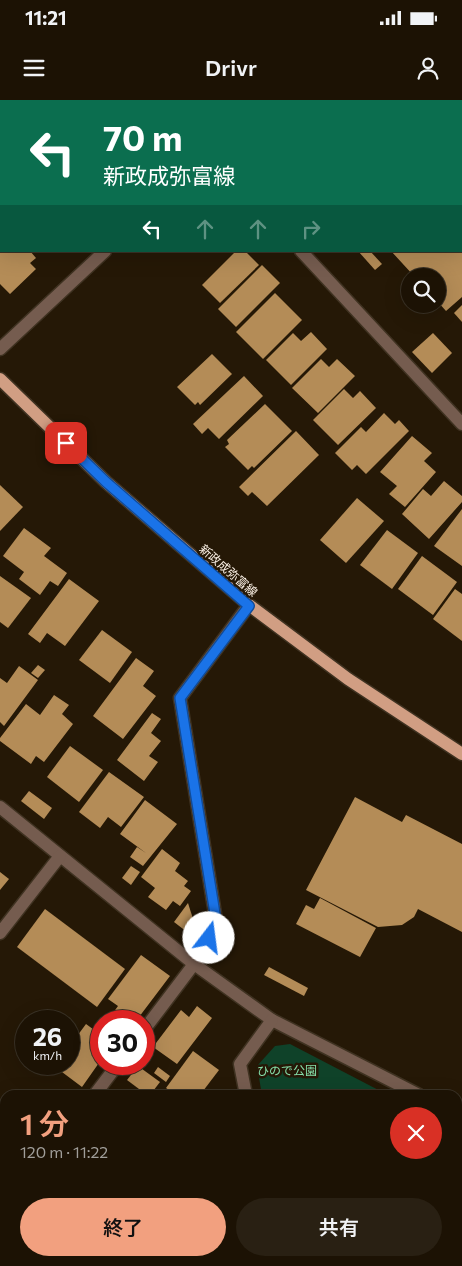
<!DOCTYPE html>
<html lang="ja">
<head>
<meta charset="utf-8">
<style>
	:root { --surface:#1c1204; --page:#292013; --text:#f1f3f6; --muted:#a09e9a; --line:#3a3226; --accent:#f2a07f }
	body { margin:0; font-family:Commissioner,"Noto Sans JP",sans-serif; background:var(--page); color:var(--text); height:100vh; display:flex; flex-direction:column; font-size:19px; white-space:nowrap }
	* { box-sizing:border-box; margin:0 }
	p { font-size:16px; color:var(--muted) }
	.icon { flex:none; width:28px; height:28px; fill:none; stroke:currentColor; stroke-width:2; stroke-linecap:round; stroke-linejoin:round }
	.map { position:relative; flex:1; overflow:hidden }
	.sheet { position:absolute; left:0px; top:990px; width:462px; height:176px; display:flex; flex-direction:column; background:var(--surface); border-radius:15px 15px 0 0; box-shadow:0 5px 20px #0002,0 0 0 1px var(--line) }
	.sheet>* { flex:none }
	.guide { position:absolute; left:0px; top:0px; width:462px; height:152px; box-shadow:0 5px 20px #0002,0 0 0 1px var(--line); background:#0b6e4f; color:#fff; overflow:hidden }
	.controls { position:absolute; left:401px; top:168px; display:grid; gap:10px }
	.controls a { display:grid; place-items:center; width:45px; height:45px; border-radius:50%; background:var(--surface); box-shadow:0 5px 20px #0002,0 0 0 1px var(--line); font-size:25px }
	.speed { position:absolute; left:15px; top:910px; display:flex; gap:10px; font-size:25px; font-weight:700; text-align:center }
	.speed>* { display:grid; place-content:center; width:65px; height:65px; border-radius:50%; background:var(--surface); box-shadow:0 5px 20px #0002,0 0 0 1px var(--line); line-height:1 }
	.speed small { font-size:12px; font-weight:400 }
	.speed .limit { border:8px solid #d22; background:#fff; color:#111 }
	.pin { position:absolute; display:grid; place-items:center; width:42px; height:42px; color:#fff; margin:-21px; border-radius:10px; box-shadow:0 2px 8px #0006 }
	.me { position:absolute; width:55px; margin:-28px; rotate:15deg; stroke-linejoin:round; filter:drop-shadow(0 0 4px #0008) }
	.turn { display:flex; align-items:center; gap:18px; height:105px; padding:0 20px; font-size:22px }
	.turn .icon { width:65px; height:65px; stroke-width:2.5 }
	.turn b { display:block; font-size:35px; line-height:42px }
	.lanes { display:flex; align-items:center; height:48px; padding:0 20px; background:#0003; justify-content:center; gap:25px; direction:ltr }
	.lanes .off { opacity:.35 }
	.round { display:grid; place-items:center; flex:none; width:52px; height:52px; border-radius:26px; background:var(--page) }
	.head { display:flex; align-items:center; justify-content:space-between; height:85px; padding:0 20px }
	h1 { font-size:30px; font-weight:600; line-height:38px; color:var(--accent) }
	.primary-button { display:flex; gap:10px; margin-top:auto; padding:10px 20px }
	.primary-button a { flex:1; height:58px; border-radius:30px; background:var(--accent); color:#111; font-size:20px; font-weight:600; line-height:58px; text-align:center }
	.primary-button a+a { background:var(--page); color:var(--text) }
	.status { display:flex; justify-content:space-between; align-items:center; height:35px; padding:0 25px; background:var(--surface); direction:ltr }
	.status svg { height:14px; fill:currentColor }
	header { display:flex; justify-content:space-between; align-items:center; height:65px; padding:0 20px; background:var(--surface); font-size:22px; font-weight:600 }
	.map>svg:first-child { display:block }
</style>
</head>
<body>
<div class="status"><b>11:21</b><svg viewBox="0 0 49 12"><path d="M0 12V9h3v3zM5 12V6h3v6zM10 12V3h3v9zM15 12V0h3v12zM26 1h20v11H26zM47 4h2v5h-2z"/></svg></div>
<header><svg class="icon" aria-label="menu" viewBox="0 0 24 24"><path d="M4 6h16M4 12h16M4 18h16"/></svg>Drivr<svg class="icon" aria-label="person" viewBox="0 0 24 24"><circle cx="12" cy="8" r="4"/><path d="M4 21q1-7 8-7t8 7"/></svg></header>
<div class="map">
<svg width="462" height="1166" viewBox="0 0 462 1166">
	<rect width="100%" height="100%" fill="#251806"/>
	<g fill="#0f4229">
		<polygon points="290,944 388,995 262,995 257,966 275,946"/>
		<polygon points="458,1032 462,1034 462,1166 291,1166 290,1161 458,1161"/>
	</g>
	<g fill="#b48c57">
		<polygon points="0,151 30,151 36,158 30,163 36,169 10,194 0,184"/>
		<polygon points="236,151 245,151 259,165 220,203 202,185"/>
		<polygon points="358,151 370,151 382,164 375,170"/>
		<polygon points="391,151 462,151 462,197 446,211 438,202 438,176 414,176"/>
		<polygon points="262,165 280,183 236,227 218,209"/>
		<polygon points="275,193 302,220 263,259 236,232"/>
		<polygon points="462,205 462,222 454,213"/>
		<polygon points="311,232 327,249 291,285 266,260 293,233 301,241"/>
		<polygon points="433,233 452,253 432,273 412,252"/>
		<polygon points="212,254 232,274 200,305 198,302 195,305 177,287"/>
		<polygon points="321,259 329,267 337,259 355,276 318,313 292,288"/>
		<polygon points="244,276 263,296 219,339 208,328 202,334 193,324"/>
		<polygon points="344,289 353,298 360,291 376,308 338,345 313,320"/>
		<polygon points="265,304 292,331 254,368 252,366 248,370 225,347 229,344 227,340"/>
		<polygon points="384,313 395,324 399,320 409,331 366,374 357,365 352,370 335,353 361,327 366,332"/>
		<polygon points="296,331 319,355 267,406 252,392 248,396 239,387"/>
		<polygon points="412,336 432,353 424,361 436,372 405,407 389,394 397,386 380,372"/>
		<polygon points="444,381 462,396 462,402 429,439 402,414 423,389 431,396"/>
		<polygon points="0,385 23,407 0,431"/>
		<polygon points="357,398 384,421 346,463 320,440"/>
		<polygon points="462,409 462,466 434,446"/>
		<polygon points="24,428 51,448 44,456 67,473 58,486 50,481 40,495 19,479 24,472 3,456"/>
		<polygon points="387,430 418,453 392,489 360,465"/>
		<polygon points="422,456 457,482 433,515 398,489"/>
		<polygon points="0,476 31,498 8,528 0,522"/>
		<polygon points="69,479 99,501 65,546 47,533 40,543 28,534"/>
		<polygon points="455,489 462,494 462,541 433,519"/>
		<polygon points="102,530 132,552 110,583 79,560"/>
		<polygon points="136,558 154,571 143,586 156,596 123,639 93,616"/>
		<polygon points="38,565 45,570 38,578 31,573"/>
		<polygon points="19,566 38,580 4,626 0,622 0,578 7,583"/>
		<polygon points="54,595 69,605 62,614 73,624 44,662 36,656 31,664 0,641 0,638 26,604 40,615"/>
		<polygon points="152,613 161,619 151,633 161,641 149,656 158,662 144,681 117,660"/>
		<polygon points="70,646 103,670 79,702 47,677"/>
		<polygon points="109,672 144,697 121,727 108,717 100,728 79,712"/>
		<polygon points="29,691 52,708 44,719 21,701"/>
		<polygon points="355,697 402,722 406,715 462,744 462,832 418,809 414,817 402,825 378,827 306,790"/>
		<polygon points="145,700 177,724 143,766 130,757 137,747 146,753 120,734"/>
		<polygon points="162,749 180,763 175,771 188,781 184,786 191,791 180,806 173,801 166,810 148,797 155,788 141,777"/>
		<polygon points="131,766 140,772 131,785 122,778"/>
		<polygon points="0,772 9,779 0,790"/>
		<polygon points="320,798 376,828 360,857 296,824 306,805 314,809"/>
		<polygon points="188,803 194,822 187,832 174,822"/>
		<polygon points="45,809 125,869 97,907 17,847"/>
		<polygon points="141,855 170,876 136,921 124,921 113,913 118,906 108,899"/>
		<polygon points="269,867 308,888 304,896 264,875"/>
		<polygon points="197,906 212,918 177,964 153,947 181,910 189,917"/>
		<polygon points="86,924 101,935 101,960 82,987 54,966 56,964 69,964 69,947"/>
		<polygon points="193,951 219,970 200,995 176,995 166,988"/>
		<polygon points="138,966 160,982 150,995 147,995 127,980"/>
		<polygon points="158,967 170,976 166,982 154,973"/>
		<polygon points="5,1119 5,1161 14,1161 11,1166 0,1165 0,1123 2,1124"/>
		<polygon points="206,1161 234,1161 238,1166 199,1166"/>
		<polygon points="240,1161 255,1161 249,1166 243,1166"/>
	</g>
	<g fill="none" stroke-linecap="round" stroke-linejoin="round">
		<defs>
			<g id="minor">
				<polyline points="159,0 160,1"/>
				<polyline points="265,1 266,0"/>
				<polyline points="301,151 462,324"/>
				<polyline points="0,249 105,151"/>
				<polyline points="0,707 194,864 272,920 419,995"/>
				<polyline points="0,833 60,756"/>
				<polyline points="144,930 194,864 217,826 180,598 249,505"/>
				<polyline points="96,993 118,964"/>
				<polyline points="246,995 240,964 272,920"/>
				<polyline points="458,1015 462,1017"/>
				<polyline points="0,1061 5,1065"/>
				<polyline points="274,1161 274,1166"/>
				<polyline points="144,1166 151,1161"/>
			</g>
			<polyline id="major" points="0,279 106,382 249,505 348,579 462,654"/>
		</defs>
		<use href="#minor" stroke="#3f3221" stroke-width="15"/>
		<use href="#major" stroke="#3f3221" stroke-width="15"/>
		<use href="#minor" stroke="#755c4f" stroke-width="12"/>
		<use href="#major" stroke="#d19e83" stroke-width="12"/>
	</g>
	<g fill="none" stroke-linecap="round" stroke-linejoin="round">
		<defs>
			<polyline id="route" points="66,343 106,382 249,506 180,598 217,826 209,838"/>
		</defs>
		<use href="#route" stroke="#114b97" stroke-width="12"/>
		<use href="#route" stroke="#1a73e8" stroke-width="9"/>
	</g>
	<g text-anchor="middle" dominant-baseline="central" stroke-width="5" stroke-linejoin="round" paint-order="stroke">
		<g font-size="12" fill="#fcf2e7" stroke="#251806">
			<text transform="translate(229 470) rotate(41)">新政成弥富線</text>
		</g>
		<g font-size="12" fill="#86e0ab" stroke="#251806">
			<text x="287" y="970">ひので公園</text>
		</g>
	</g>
</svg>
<div class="controls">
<a><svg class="icon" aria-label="search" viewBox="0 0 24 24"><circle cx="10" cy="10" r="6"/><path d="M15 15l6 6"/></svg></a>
</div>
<div class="speed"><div>26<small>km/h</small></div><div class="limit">30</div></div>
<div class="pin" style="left:66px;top:343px;background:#d93025"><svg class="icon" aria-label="arrive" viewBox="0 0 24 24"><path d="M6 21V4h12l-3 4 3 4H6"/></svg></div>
<svg class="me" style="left:209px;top:838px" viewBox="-20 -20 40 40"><circle r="19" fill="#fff"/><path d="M0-13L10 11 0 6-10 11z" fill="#1a73e8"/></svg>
<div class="guide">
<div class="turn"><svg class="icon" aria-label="left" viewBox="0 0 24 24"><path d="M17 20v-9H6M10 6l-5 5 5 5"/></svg><div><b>70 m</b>新政成弥富線</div></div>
<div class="lanes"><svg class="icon" aria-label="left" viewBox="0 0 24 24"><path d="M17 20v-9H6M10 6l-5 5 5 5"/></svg><svg class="icon off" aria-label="ahead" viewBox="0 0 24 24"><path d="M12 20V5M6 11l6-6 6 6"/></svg><svg class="icon off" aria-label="ahead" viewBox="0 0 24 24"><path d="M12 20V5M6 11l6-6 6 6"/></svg><svg class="icon off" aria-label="right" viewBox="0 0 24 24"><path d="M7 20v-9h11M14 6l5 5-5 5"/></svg></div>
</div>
<section class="sheet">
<div class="head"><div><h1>1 分</h1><p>120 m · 11:22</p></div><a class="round" style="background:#d93025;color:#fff"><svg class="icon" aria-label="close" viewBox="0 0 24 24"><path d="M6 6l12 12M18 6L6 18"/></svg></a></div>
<div class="primary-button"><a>終了</a><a>共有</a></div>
</section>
</div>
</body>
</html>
